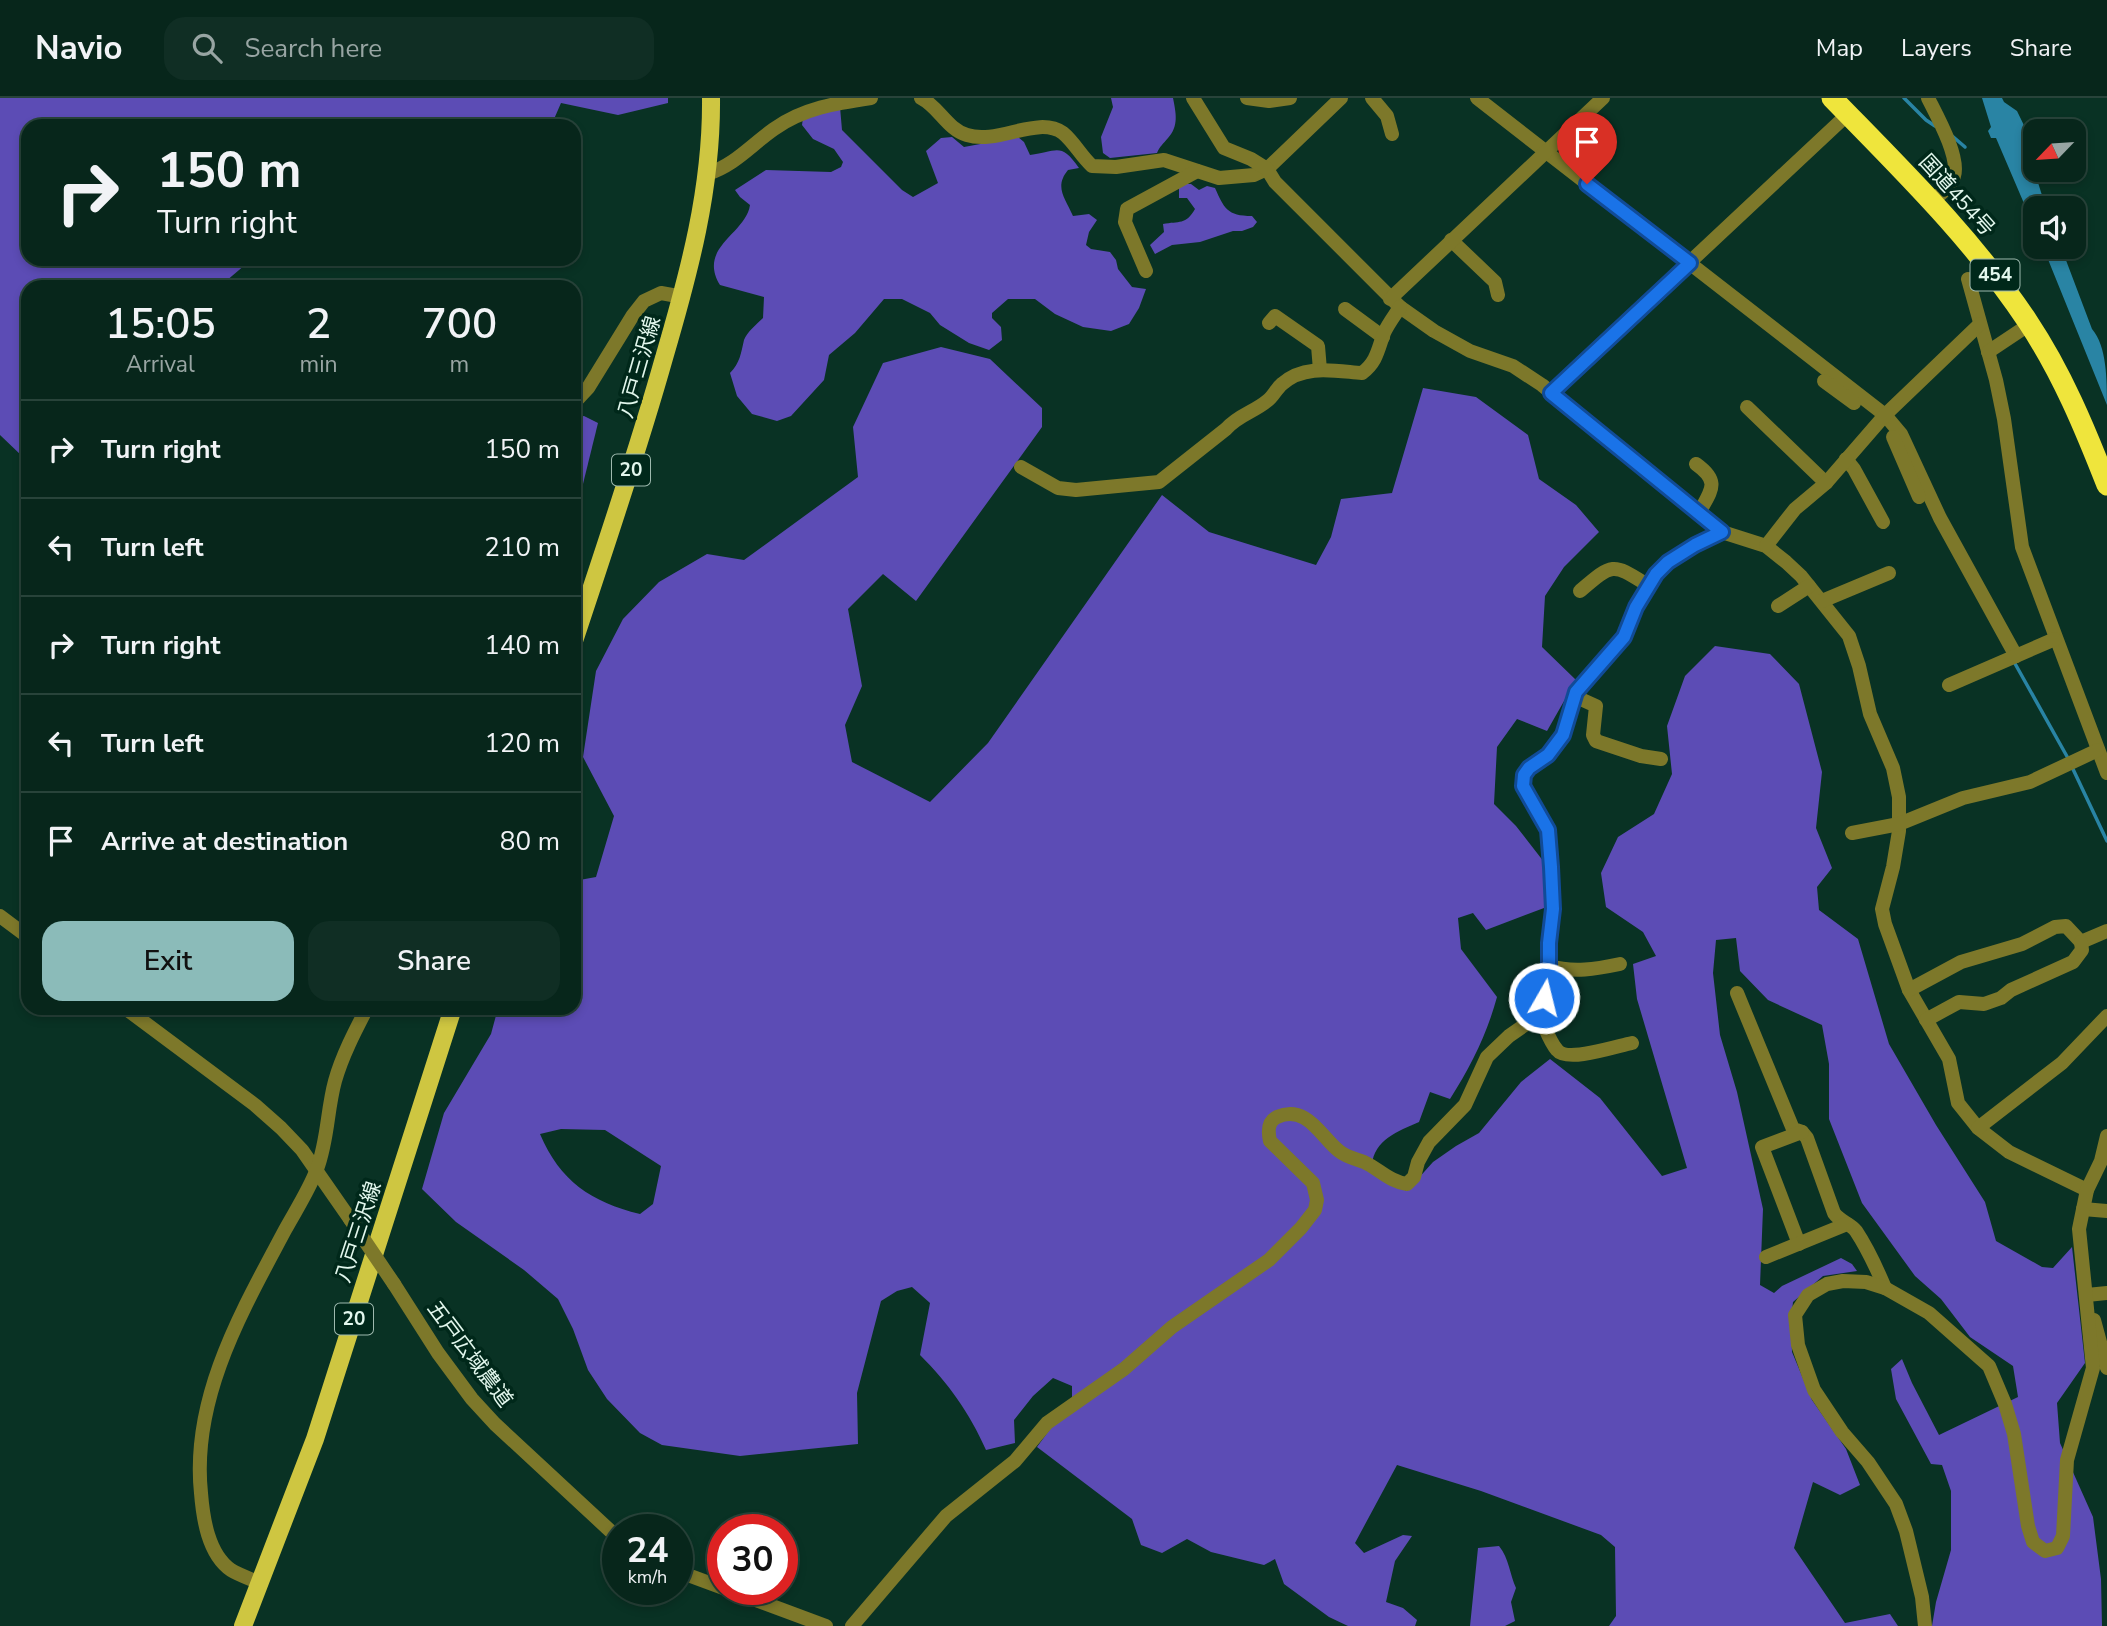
<!DOCTYPE html>
<html lang="en">
<head>
<meta charset="utf-8">
<style>
	:root { --surface:#07261b; --page:#102e24; --text:#f1f3f6; --muted:#98a5a3; --line:#28433a; --accent:#8bbbb9 }
	body { margin:0; font-family:"Nunito Sans","Noto Sans JP",sans-serif; background:var(--page); color:var(--text); height:100vh; display:flex; flex-direction:column; font-size:26px; white-space:nowrap }
	* { box-sizing:border-box; margin:0 }
	p { font-size:23px; color:var(--muted) }
	.icon { flex:none; width:38px; height:38px; fill:none; stroke:currentColor; stroke-width:2; stroke-linecap:round; stroke-linejoin:round }
	.map { position:relative; flex:1; overflow:hidden }
	.side { position:absolute; left:21px; top:182px; width:560px; height:735px; display:flex; flex-direction:column; background:var(--surface); border-radius:21px; box-shadow:0 4px 10px #0003,0 0 0 2px var(--line) }
	.side>* { flex:none }
	.guide { position:absolute; left:21px; top:21px; width:560px; height:147px; border-radius:21px; box-shadow:0 4px 10px #0003,0 0 0 2px var(--line); background:#07261b; color:var(--text); overflow:hidden }
	.needle { width:46px; rotate:245deg }
	.controls { position:absolute; left:2023px; top:21px; display:grid; gap:14px }
	.controls a { display:grid; place-items:center; width:63px; height:63px; border-radius:14px; background:var(--surface); box-shadow:0 4px 10px #0003,0 0 0 2px var(--line); font-size:35px }
	.speed { position:absolute; left:602px; top:1416px; display:flex; gap:14px; font-size:35px; font-weight:700; text-align:center }
	.speed>* { display:grid; place-content:center; width:91px; height:91px; border-radius:50%; background:var(--surface); box-shadow:0 4px 10px #0003,0 0 0 2px var(--line); line-height:1 }
	.speed small { font-size:18px; font-weight:400 }
	.speed .limit { border:10px solid #d22; background:#fff; color:#111 }
	.pin { position:absolute; display:grid; place-items:center; width:60px; height:60px; color:#fff; margin:-72px -30px; border-radius:50% 50% 50% 0; rotate:-45deg; box-shadow:0 0 7px #0007 }
	.pin .icon { rotate:45deg }
	.me { position:absolute; width:77px; margin:-38px; rotate:8deg; stroke-linejoin:round; filter:drop-shadow(0 0 5px #0008) }
	.turn { display:flex; align-items:center; gap:24px; height:147px; padding:0 21px; font-size:32px }
	.turn .icon { width:91px; height:91px; stroke-width:2.5 }
	.turn b { display:block; font-size:49px; line-height:60px }
	.eta { display:flex; justify-content:space-evenly; align-items:center; height:119px; text-align:center }
	.eta b { font-size:42px; font-weight:600; line-height:49px }
	.primary-button { display:flex; gap:14px; margin-top:auto; padding:14px 21px }
	.primary-button a { flex:1; height:80px; border-radius:21px; background:var(--accent); color:#111; font-size:28px; font-weight:600; line-height:80px; text-align:center }
	.primary-button a+a { background:var(--page); color:var(--text) }
	ul { padding:0; list-style:none }
	li { display:flex; align-items:center; gap:21px; height:98px; padding:0 21px; border-top:2px solid var(--line) }
	li div { flex:1 }
	li b { display:block; font-size:26px }
	li em { font-style:normal }
	header { display:flex; align-items:center; gap:42px; box-sizing:border-box; height:98px; padding:0 35px; background:var(--surface); border-bottom:2px solid var(--line) }
	header strong { font-size:33px }
	nav { display:flex; gap:38px; margin-inline-start:auto; font-size:24px }
	.search { width:490px; height:63px; background:var(--page); display:flex; align-items:center; gap:18px; box-sizing:border-box; padding:0 24px; border-radius:21px; color:var(--muted); font-size:26px }
	.map>svg:first-child { display:block }
</style>
</head>
<body>
<header>
<strong>Navio</strong>
<div class="search"><svg class="icon" aria-label="search" viewBox="0 0 24 24"><circle cx="10" cy="10" r="6"/><path d="M15 15l6 6"/></svg>Search here</div>
<nav><a>Map</a><a>Layers</a><a>Share</a></nav>
</header>
<div class="map">
<svg width="2107" height="1528" viewBox="0 0 2107 1528">
	<rect width="100%" height="100%" fill="#093224"/>
	<g fill="#5c4cb5" fill-rule="evenodd">
		<polygon points="0,0 668,0 668,5 618,17 561,5 551,28 28,28 28,161 252,161 219,189 28,189 28,371 22,358 0,337"/>
		<path d="M1111,0H1173C1176,15 1179,28 1168,40C1163,46 1160,48 1157,55L1110,60L1103,55L1101,39L1113,9Z"/>
		<path d="M840,9L842,32L902,92L913,99L938,85L926,53L941,40L952,39L964,49L1018,39L1024,44L1030,57C1058,53 1061,44 1079,70L1068,72C1054,89 1065,100 1073,118L1089,116L1097,122L1089,134L1086,147L1091,151L1110,154L1116,162L1118,171L1132,189L1146,191L1139,210L1129,226L1111,233L1083,229L1055,216L1035,201H1008L992,215V220L1001,229L1002,242L989,252L969,245L940,227L930,215L902,201H884L855,235L829,257L824,282L791,318L777,323L752,316L737,298L730,275C740,265 741,255 744,242C747,234 757,226 763,220L764,199L720,187C697,149 746,136 750,107L740,99L735,92L766,72L831,74L841,69L843,64L834,51L813,41L802,27L803,20Z"/>
		<path d="M1186,86H1191L1199,92L1207,88L1215,90C1224,110 1227,118 1252,118L1257,124L1253,129L1242,133H1233L1200,144L1172,147L1155,156L1150,147L1164,134L1163,126C1179,123 1186,127 1195,111L1187,100H1179V87Z"/>
		<polygon points="494,182 523,189 448,189"/>
		<path d="M941,249L990,261L1042,310V329L916,503L883,476L848,511L862,588L845,627L852,664L930,704L988,645L1162,397L1209,434L1316,467L1331,439L1341,401L1392,395L1423,290L1476,299L1528,337L1539,381L1576,407L1599,434L1564,469L1545,498L1542,549L1576,582L1547,633L1517,621L1497,649L1494,706L1516,728L1544,764V810L1486,832L1473,815L1458,820L1461,851L1497,899C1487,936 1471,968 1450,1001L1430,994L1419,1024C1398,1033 1374,1042 1372,1067L1386,1083L1407,1093L1433,1064L1456,1048L1479,1035L1521,984L1550,961L1600,1000L1662,1078L1687,1070L1637,901L1633,866L1656,858L1643,834L1606,809L1601,775L1618,739L1654,716L1672,676L1667,628L1685,578L1715,548L1770,556L1799,586L1822,674L1816,730L1832,770L1817,789L1819,812L1858,841L1889,946L1936,1027L1985,1104L1996,1143L2042,1169L2053,1170L2072,1149L2085,1265L2057,1305L2060,1345L2093,1419L2101,1481L2102,1528H1932L1936,1504L1951,1452V1393L1942,1367L1931,1366L1896,1301L1891,1271L1902,1261L1912,1285L1939,1337L2018,1299L2013,1268L1970,1239L1941,1201L1915,1178L1862,1105L1829,1021V966L1822,927L1768,902L1740,873L1736,840L1716,842L1713,875L1720,937L1737,994L1763,1111L1760,1187L1774,1195L1782,1188L1841,1160L1852,1166L1857,1173L1823,1178L1793,1204L1791,1222L1792,1254L1812,1302L1846,1351L1860,1387L1840,1397L1813,1384L1794,1450L1845,1525L1890,1516L1898,1528H1609L1616,1518L1615,1449L1601,1437L1481,1393L1397,1367L1355,1445L1364,1455L1403,1437L1412,1438L1395,1463L1386,1504L1403,1510L1417,1522L1415,1528H1348L1329,1519L1284,1486L1275,1461L1264,1467L1211,1454L1187,1441L1162,1455L1141,1447L1132,1421L1037,1349L1072,1301V1288L1053,1280L1033,1298L1014,1322L1015,1345L986,1352C969,1314 949,1286 920,1257L930,1205L912,1189L897,1193L881,1203L857,1295L858,1346L740,1358L662,1347L640,1335L607,1301L588,1272L573,1231L558,1201L524,1172L456,1124L422,1091L444,1015L491,936L498,910H574V783L596,779L614,718L583,659L596,573L623,521L659,484L707,456L744,462L858,379L853,329L883,265ZM561,1031L605,1032L661,1068L653,1106L640,1116C591,1104 560,1083 540,1036Z"/>
		<polygon points="584,318 598,325 582,390 574,402 574,319"/>
		<path d="M1499,1448C1509,1460 1510,1477 1516,1490L1511,1504L1515,1523L1505,1528H1470L1478,1450Z"/>
	</g>
	<g fill="#2984a4">
		<polygon points="1982,0 2002,0 2004,4 2017,13 2034,48 2030,59 2046,110 2035,110 2035,131 1996,40 1991,40 1988,33 1991,29"/>
		<path d="M2043,149H2061L2092,231C2107,248 2107,283 2107,307Z"/>
	</g>
	<g fill="none" stroke-linecap="round" stroke-linejoin="round">
		<g stroke="#2984a4" stroke-width="3.5">
			<polyline points="1904,0 1926,22 1935,28"/>
			<polyline points="1951,37 1965,49"/>
			<polyline points="2013,562 2069,662"/>
			<polyline points="2072,669 2107,743"/>
		</g>
		<g stroke="#7d782a" stroke-width="14">
			<path d="M921,0C939,9 947,31 967,37C998,47 1038,17 1063,35C1074,44 1081,58 1092,68L1116,69L1164,62L1219,80L1254,77L1267,71L1341,0"/>
			<polyline points="1193,0 1224,50 1251,61 1267,71 1275,84 1400,209 1434,233 1470,253 1513,268 1542,287 1722,434 1766,448 1786,464 1801,478 1849,538 1859,568 1870,616 1893,670 1899,699 1899,733 1893,769 1882,811 1885,826 1909,892 1949,961 1958,1005 1978,1030 2009,1054 2087,1092"/>
			<polyline points="1247,0 1269,3 1290,0"/>
			<polyline points="1372,0 1387,18 1392,36"/>
			<polyline points="1477,0 1885,317 1901,336 1940,420 2016,558"/>
			<path d="M1928,0C1937,18 1960,59 1954,78C1951,89 1940,96 1933,103"/>
			<path d="M707,76C735,67 751,47 774,31C803,10 837,5 871,0"/>
			<polyline points="1451,142 1495,184 1498,197"/>
			<polyline points="1146,173 1125,124 1127,111 1197,73"/>
			<polyline points="1968,181 1996,282 2004,321 2022,449 2107,675"/>
			<polyline points="1390,201 1603,0"/>
			<polyline points="1345,211 1383,239"/>
			<polyline points="1269,225 1275,218 1318,248 1320,272"/>
			<polyline points="1988,254 2030,226"/>
			<polyline points="1824,283 1854,305"/>
			<polyline points="1551,294 1848,16"/>
			<polyline points="574,305 588,290 633,217 644,203 661,195 683,199"/>
			<polyline points="1747,309 1826,385"/>
			<polyline points="1893,339 1919,399"/>
			<polyline points="1846,361 1854,371 1883,424"/>
			<path d="M1696,366C1721,384 1711,392 1699,415"/>
			<path d="M1021,369L1058,390L1076,392L1159,384L1226,331C1238,317 1254,314 1267,303C1273,299 1276,291 1282,286C1304,266 1335,273 1362,275C1377,264 1378,251 1384,235C1388,226 1395,217 1400,209"/>
			<polyline points="1766,448 1795,411 1826,385 1885,317 1980,226"/>
			<path d="M1580,493C1614,464 1612,465 1649,488"/>
			<polyline points="1822,503 1889,475"/>
			<polyline points="1778,508 1809,488"/>
			<polyline points="1949,587 2055,541"/>
			<polyline points="1574,598 1596,608 1593,637 1596,643 1641,658 1661,661"/>
			<polyline points="1852,735 1899,726 1963,700 2030,684 2098,652"/>
			<polyline points="0,818 28,839"/>
			<path d="M1549,868C1574,875 1596,871 1620,866"/>
			<polyline points="1909,892 1961,864 2022,846 2055,829 2066,828 2081,844 2107,833"/>
			<path d="M1737,895L1793,1031L1802,1034L1807,1040L1834,1115C1840,1124 1850,1125 1856,1133C1868,1151 1877,1171 1885,1190"/>
			<polyline points="125,910 255,1007 281,1030 302,1052 350,1121"/>
			<path d="M1539,917C1545,928 1549,943 1557,952C1567,965 1617,948 1632,945"/>
			<polyline points="1926,922 1959,904 1984,906 2001,900 2011,892 2073,864 2082,852 2081,844"/>
			<polyline points="1978,1030 2062,965 2107,918"/>
			<polyline points="2083,1111 2107,1113"/>
			<polyline points="1799,1146 1762,1049 1802,1034"/>
			<polyline points="1766,1159 1847,1126"/>
			<polyline points="394,1186 438,1255 472,1301 495,1326 618,1440"/>
			<polyline points="2087,1197 2107,1195"/>
			<polyline points="2094,1222 2107,1270"/>
			<polyline points="677,1473 723,1490"/>
			<path d="M260,1485C251,1481 239,1477 231,1472C208,1456 203,1420 201,1395C191,1300 242,1213 285,1132C296,1112 309,1092 317,1071C328,1042 327,1012 335,983C342,958 355,933 367,910"/>
			<polyline points="726,1491 826,1528"/>
			<path d="M852,1528L946,1418L1015,1363L1047,1325L1124,1271L1172,1229L1269,1162L1301,1130L1315,1112L1317,1102L1313,1085L1270,1043C1268,1034 1267,1024 1277,1019C1307,1006 1321,1039 1339,1053C1346,1059 1356,1061 1364,1064C1379,1071 1390,1084 1407,1086L1414,1079L1418,1064L1429,1044L1465,1007L1487,959L1509,938L1539,917L1549,883V845L1553,811L1548,732L1523,688V677L1529,670L1548,657L1563,637L1576,594L1624,539L1636,509L1656,476L1669,464L1695,447L1722,434"/>
			<polyline points="1925,1528 1922,1499 1906,1433 1896,1406 1868,1364 1842,1334 1814,1292 1798,1247 1795,1217 1808,1197 1827,1186 1843,1183 1866,1184 1885,1190 1929,1215 1989,1268 2005,1306 2014,1336 2028,1428 2033,1444 2045,1453 2057,1450 2063,1438 2067,1362 2093,1270 2079,1131 2087,1092 2101,1063 2107,1038"/>
		</g>
		<g stroke="#cec641" stroke-width="18">
			<path d="M574,543C605,449 637,356 664,260C689,175 712,90 711,0"/>
			<polyline points="243,1528 315,1341 453,910"/>
		</g>
		<path stroke="#efe53c" stroke-width="21" d="M1832,0C1902,72 1973,141 2028,224C2062,275 2085,331 2107,387"/>
		<polyline stroke="#7d782a" stroke-width="14" points="350,1121 394,1186"/>
	</g>
	<g fill="none" stroke-linecap="round" stroke-linejoin="round">
		<defs>
			<polyline id="route" points="1544,900 1549,883 1549,845 1553,811 1551,769 1548,732 1523,688 1524,677 1529,670 1548,657 1563,637 1576,594 1624,539 1636,509 1656,476 1668,464 1695,447 1722,434 1551,295 1690,165 1587,86"/>
		</defs>
		<use href="#route" stroke="#114b97" stroke-width="18"/>
		<use href="#route" stroke="#1a73e8" stroke-width="12"/>
	</g>
	<g text-anchor="middle" dominant-baseline="central" stroke-width="7" stroke-linejoin="round" paint-order="stroke">
		<g fill="#00281a" stroke="#9eb9ae" stroke-width="2">
			<rect x="1970.5" y="161.5" width="49" height="31" rx="5"/>
			<rect x="612" y="356.5" width="38" height="31" rx="5"/>
			<rect x="335" y="1205.5" width="38" height="31" rx="5"/>
		</g>
		<g font-size="19" font-weight="bold" fill="#e2f7ed">
			<text x="1995" y="177">454</text>
			<text x="631" y="372">20</text>
			<text x="354" y="1221">20</text>
		</g>
		<g font-size="21" fill="#e2f7ed" stroke="#00281a">
			<text transform="translate(1957 97) rotate(48)">国道454号</text>
			<text transform="translate(639 269) rotate(-74)">八戸三沢線</text>
			<text transform="translate(358 1134) rotate(-72)">八戸三沢線</text>
			<text transform="translate(470 1256) rotate(53)">五戸広域農道</text>
		</g>
	</g>
</svg>
<div class="controls">
<a><svg class="needle" viewBox="-14 -14 28 28"><path d="M0-13l5 13h-10z" fill="#e53935"/><path d="M0 13l5-13h-10z" fill="#98a5a3"/></svg></a>
<a><svg class="icon" aria-label="sound" viewBox="0 0 24 24"><path d="M4 9h4l5-4v14l-5-4H4zM17 9q2 3 0 6"/></svg></a>
</div>
<div class="speed"><div>24<small>km/h</small></div><div class="limit">30</div></div>
<div class="pin" style="left:1587px;top:86px;background:#d93025"><svg class="icon" aria-label="arrive" viewBox="0 0 24 24"><path d="M6 21V4h12l-3 4 3 4H6"/></svg></div>
<svg class="me" style="left:1544px;top:900px" viewBox="-20 -20 40 40"><circle r="17" fill="#1a73e8" stroke="#fff" stroke-width="3"/><path d="M0-11L8 9 0 5-8 9z" fill="#fff"/></svg>
<div class="guide">
<div class="turn"><svg class="icon" aria-label="right" viewBox="0 0 24 24"><path d="M7 20v-9h11M14 6l5 5-5 5"/></svg><div><b>150 m</b>Turn right</div></div>
</div>
<section class="side">
<div class="eta">
<div><b>15:05</b><p>Arrival</p></div>
<div><b>2</b><p>min</p></div>
<div><b>700</b><p>m</p></div>
</div>
<ul>
<li><svg class="icon" aria-label="right" viewBox="0 0 24 24"><path d="M7 20v-9h11M14 6l5 5-5 5"/></svg><div><b>Turn right</b></div><em>150 m</em></li>
<li><svg class="icon" aria-label="left" viewBox="0 0 24 24"><path d="M17 20v-9H6M10 6l-5 5 5 5"/></svg><div><b>Turn left</b></div><em>210 m</em></li>
<li><svg class="icon" aria-label="right" viewBox="0 0 24 24"><path d="M7 20v-9h11M14 6l5 5-5 5"/></svg><div><b>Turn right</b></div><em>140 m</em></li>
<li><svg class="icon" aria-label="left" viewBox="0 0 24 24"><path d="M17 20v-9H6M10 6l-5 5 5 5"/></svg><div><b>Turn left</b></div><em>120 m</em></li>
<li><svg class="icon" aria-label="arrive" viewBox="0 0 24 24"><path d="M6 21V4h12l-3 4 3 4H6"/></svg><div><b>Arrive at destination</b></div><em>80 m</em></li>
</ul>
<div class="primary-button"><a>Exit</a><a>Share</a></div>
</section>
</div>
</body>
</html>
